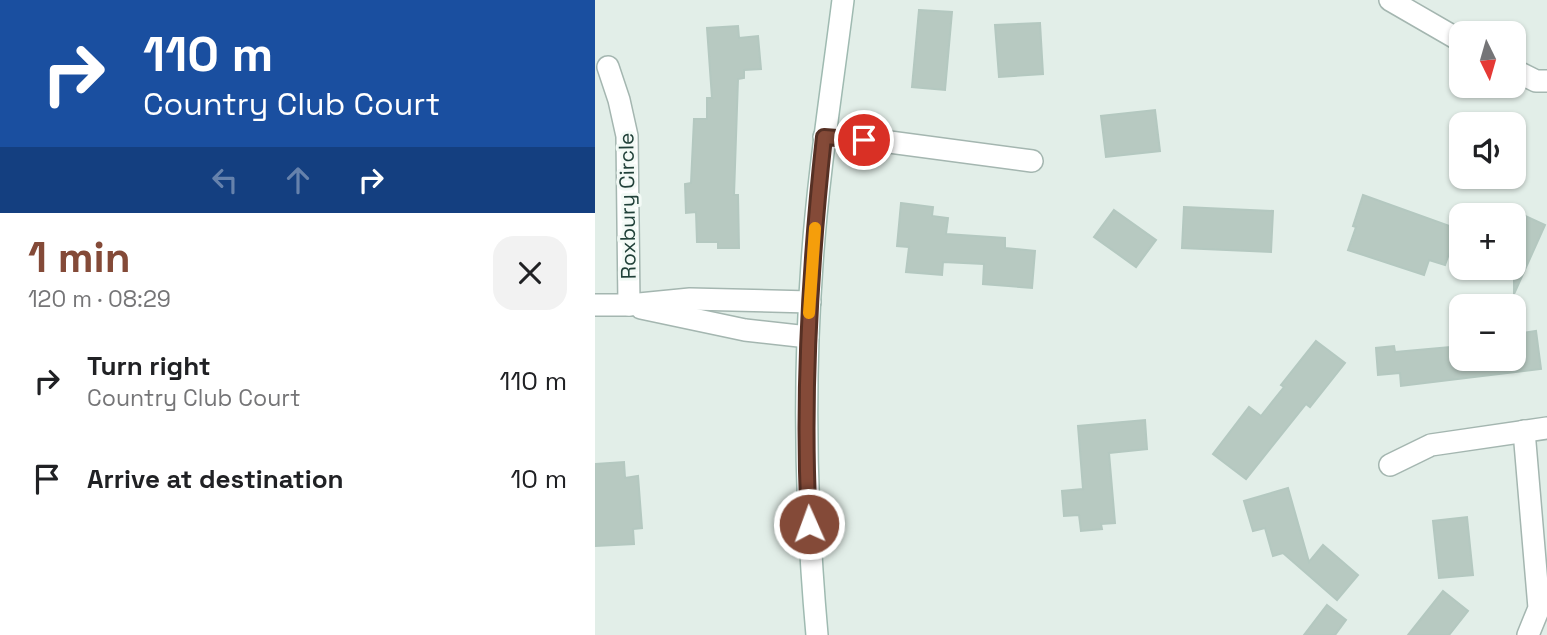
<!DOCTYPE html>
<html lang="en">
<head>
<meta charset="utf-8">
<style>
	:root { --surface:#fff; --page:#f2f2f2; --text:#202124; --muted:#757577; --accent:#844a38 }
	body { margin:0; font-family:"Space Grotesk",sans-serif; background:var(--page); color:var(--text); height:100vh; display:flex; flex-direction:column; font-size:26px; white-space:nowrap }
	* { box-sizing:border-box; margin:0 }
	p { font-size:23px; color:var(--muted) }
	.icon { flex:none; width:38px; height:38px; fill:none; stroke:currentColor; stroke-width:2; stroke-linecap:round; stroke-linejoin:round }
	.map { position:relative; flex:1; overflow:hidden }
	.side { display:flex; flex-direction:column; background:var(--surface); width:595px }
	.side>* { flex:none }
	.top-card { background:#1a4fa0; color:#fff; overflow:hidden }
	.needle { width:46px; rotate:175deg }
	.tools { position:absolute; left:854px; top:21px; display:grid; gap:14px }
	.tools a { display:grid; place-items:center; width:77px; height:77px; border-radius:14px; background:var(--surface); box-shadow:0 2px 5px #0004; font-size:35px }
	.pin { position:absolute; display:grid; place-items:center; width:60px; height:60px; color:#fff; margin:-30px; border:4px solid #fff; border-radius:50%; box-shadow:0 2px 7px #0007 }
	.me { position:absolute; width:77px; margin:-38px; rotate:358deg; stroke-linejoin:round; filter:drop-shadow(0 0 5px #0008) }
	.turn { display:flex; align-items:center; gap:24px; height:147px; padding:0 28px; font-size:32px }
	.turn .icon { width:91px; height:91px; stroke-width:2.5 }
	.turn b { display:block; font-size:49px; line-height:60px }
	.lanes { display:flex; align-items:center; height:66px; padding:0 28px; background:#0003; justify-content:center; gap:35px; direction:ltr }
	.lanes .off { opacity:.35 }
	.round { display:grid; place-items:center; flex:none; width:74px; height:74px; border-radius:21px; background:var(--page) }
	.head { display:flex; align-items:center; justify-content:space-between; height:119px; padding:0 28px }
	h1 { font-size:42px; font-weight:800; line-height:52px; color:var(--accent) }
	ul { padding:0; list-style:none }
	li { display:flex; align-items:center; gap:21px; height:98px; padding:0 28px }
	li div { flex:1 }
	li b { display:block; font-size:26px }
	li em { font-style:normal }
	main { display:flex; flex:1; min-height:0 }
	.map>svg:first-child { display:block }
</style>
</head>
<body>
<main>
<section class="side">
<div class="top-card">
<div class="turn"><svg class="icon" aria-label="right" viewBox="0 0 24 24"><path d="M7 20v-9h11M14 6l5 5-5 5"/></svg><div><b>110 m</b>Country Club Court</div></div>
<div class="lanes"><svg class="icon off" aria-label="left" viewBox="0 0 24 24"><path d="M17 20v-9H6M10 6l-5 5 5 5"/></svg><svg class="icon off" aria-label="ahead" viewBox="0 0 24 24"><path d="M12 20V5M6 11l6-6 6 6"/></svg><svg class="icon" aria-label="right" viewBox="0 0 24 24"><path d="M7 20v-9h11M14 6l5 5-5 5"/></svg></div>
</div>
<div class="head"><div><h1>1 min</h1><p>120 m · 08:29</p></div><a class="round"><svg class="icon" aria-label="close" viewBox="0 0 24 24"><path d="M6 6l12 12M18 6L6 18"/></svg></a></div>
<ul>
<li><svg class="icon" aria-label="right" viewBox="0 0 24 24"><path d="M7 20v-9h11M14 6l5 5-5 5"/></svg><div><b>Turn right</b><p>Country Club Court</p></div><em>110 m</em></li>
<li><svg class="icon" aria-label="arrive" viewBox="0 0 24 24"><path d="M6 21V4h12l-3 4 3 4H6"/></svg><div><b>Arrive at destination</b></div><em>10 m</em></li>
</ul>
</section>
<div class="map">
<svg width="952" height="635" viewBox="0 0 952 635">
	<rect width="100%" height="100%" fill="#e2eee8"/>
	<g fill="#b7c9c1" stroke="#b4c8c0" stroke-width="2">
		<polygon points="324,10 357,12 350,90 317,87"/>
		<polygon points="445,23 448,74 404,77 400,25"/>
		<polygon points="143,26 144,38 163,36 166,69 149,70 149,78 143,79 139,195 143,195 144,248 123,248 123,242 102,242 101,212 91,213 90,184 96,183 99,119 112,119 112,98 117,98 112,28"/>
		<polygon points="560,110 565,151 511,157 506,116"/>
		<polygon points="768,195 863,229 850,265 834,260 829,275 753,250 761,227 758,226"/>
		<polygon points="306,203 338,207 337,216 353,218 351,234 410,238 410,248 440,251 437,288 388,284 389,264 348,262 347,275 311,272 314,247 302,246"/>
		<polygon points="589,207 678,211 676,252 587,248"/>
		<polygon points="519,210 561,240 541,267 499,237"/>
		<polygon points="924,213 950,225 919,294 919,226"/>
		<polygon points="941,331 946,369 806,386 805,373 783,375 781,348 799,346 800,352 855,347 857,359 919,359 919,334"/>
		<polygon points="721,341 750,363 715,407 711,404 651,479 618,454 654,407 666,416 689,387 686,385"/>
		<polygon points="550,420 552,449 514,453 520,523 506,524 507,529 486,531 484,515 469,516 467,491 488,489 483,426"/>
		<polygon points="29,462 30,478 43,476 47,528 38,529 39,544 0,546 0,464"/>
		<polygon points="693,488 714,562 728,545 763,575 742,600 688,553 678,556 670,528 658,531 649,501"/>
		<polygon points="872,517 878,575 844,578 838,521"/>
		<polygon points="848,591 873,611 854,635 813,635"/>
		<polygon points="732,605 751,620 740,635 709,635"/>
	</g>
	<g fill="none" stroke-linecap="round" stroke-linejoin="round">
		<defs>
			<g id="minor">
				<polyline points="13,67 24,100 32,136 34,305"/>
				<polyline points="229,137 287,141 437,161"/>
				<polyline points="0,305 34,305 95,299 215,302"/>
				<polyline points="46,308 150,330 213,337"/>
				<polyline points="929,431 944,608 933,635"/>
				<polyline points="795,465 836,445 952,428"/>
			</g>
			<g id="tertiary">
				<polyline points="795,0 866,41"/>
				<polyline points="919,70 941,81 952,81"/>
			</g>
			<path id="secondary" d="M222,635C211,512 208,387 217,264C223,175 237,88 248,0"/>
		</defs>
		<use href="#minor" stroke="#a4b6b0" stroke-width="24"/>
		<use href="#tertiary" stroke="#a4b6b0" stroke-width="24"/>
		<use href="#secondary" stroke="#9fbab1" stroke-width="24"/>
		<use href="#minor" stroke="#fff" stroke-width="21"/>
		<use href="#tertiary" stroke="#fff" stroke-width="21"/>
		<use href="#secondary" stroke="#fff" stroke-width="21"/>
	</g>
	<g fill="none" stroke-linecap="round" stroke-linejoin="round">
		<defs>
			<path id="route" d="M214,524C207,395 215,265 229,137L269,140"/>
		</defs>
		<use href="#route" stroke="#563024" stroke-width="18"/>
		<use href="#route" stroke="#844a38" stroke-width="12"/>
		<polyline stroke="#f59e0b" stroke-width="12" points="214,313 220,228"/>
	</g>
	<g text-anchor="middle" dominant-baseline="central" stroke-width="6" stroke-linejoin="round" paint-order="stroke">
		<g font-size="21" fill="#204038" stroke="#f3faf6">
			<text transform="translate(32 206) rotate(-91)">Roxbury Circle</text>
		</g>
	</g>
</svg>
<div class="tools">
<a><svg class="needle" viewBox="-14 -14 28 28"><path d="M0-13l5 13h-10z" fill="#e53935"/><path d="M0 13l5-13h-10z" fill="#757577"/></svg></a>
<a><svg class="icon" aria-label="sound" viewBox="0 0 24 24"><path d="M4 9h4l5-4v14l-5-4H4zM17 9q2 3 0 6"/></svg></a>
<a>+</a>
<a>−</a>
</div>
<div class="pin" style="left:269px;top:140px;background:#d93025"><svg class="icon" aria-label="arrive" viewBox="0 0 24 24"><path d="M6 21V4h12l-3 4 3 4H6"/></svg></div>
<svg class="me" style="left:214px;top:524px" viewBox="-20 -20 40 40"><circle r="17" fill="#844a38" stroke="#fff" stroke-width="3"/><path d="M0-11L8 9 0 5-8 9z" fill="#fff"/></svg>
</div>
</main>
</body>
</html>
